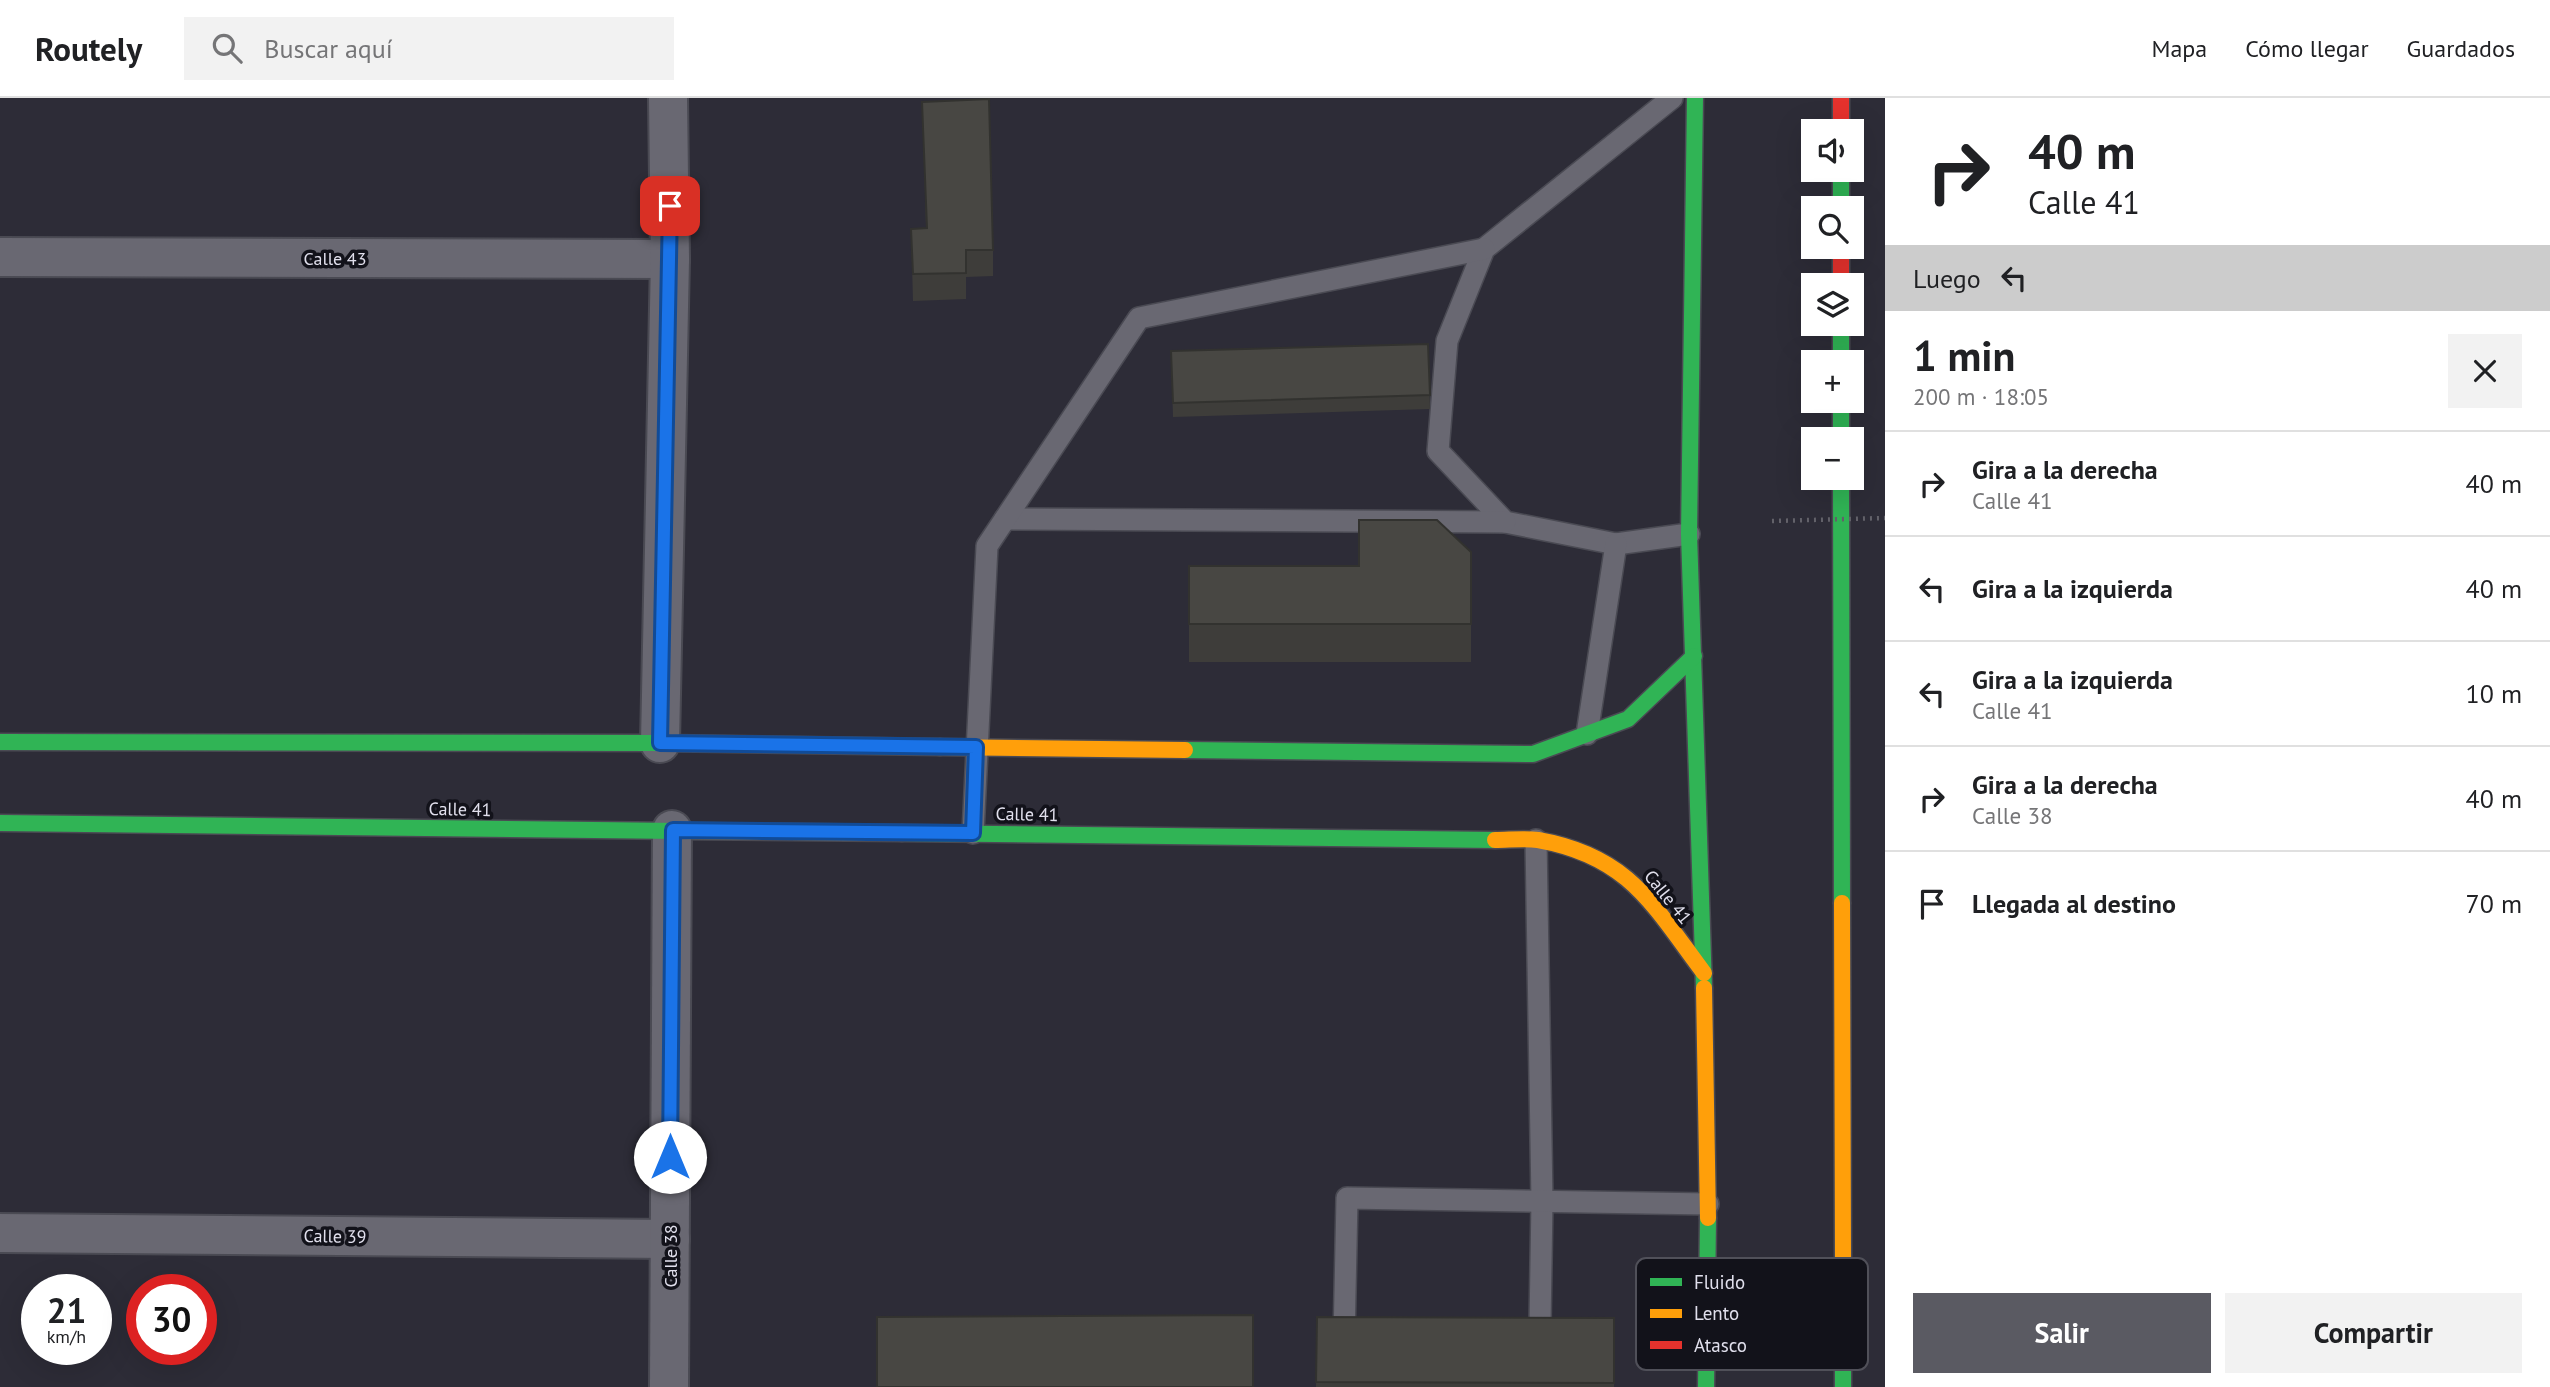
<!DOCTYPE html>
<html lang="es">
<head>
<meta charset="utf-8">
<style>
	:root { --surface:#fff; --page:#f2f2f2; --text:#202124; --muted:#757577; --line:#e0e0e0; --accent:#5a5a62 }
	body { margin:0; font-family:"PT Sans",sans-serif; background:var(--page); color:var(--text); height:100vh; display:flex; flex-direction:column; font-size:26px; white-space:nowrap }
	* { box-sizing:border-box; margin:0 }
	p { font-size:23px; color:var(--muted) }
	.icon { flex:none; width:38px; height:38px; fill:none; stroke:currentColor; stroke-width:2; stroke-linecap:round; stroke-linejoin:round }
	.map { position:relative; flex:1; overflow:hidden }
	.sheet { display:flex; flex-direction:column; background:var(--surface); width:665px }
	.sheet>* { flex:none }
	.top-card { background:#fff; color:var(--text); overflow:hidden }
	.tools { position:absolute; left:1801px; top:21px; display:grid; gap:14px }
	.tools a { display:grid; place-items:center; width:63px; height:63px; border-radius:0px; background:var(--surface); box-shadow:0 7px 28px #0002; font-size:35px }
	.speed { position:absolute; left:21px; top:1176px; display:flex; gap:14px; font-size:35px; font-weight:700; text-align:center }
	.speed>* { display:grid; place-content:center; width:91px; height:91px; border-radius:50%; background:var(--surface); box-shadow:0 7px 28px #0002; line-height:1 }
	.speed small { font-size:18px; font-weight:400 }
	.speed .limit { border:10px solid #d22; background:#fff; color:#111 }
	.pin { position:absolute; display:grid; place-items:center; width:60px; height:60px; color:#fff; margin:-30px; border-radius:14px; box-shadow:0 4px 10px #0006 }
	.me { position:absolute; width:77px; margin:-38px; rotate:0deg; stroke-linejoin:round; filter:drop-shadow(0 0 5px #0008) }
	.turn { display:flex; align-items:center; gap:24px; height:147px; padding:0 28px; font-size:32px }
	.turn .icon { width:91px; height:91px; stroke-width:2.5 }
	.turn b { display:block; font-size:49px; line-height:60px }
	.then { display:flex; align-items:center; height:66px; padding:0 28px; background:#0003; gap:14px; font-size:26px }
	.round { display:grid; place-items:center; flex:none; width:74px; height:74px; border-radius:0px; background:var(--page) }
	.headline { display:flex; align-items:center; justify-content:space-between; height:119px; padding:0 28px }
	h1 { font-size:42px; font-weight:800; line-height:52px }
	.action { display:flex; gap:14px; margin-top:auto; padding:14px 28px }
	.action a { flex:1; height:80px; border-radius:0px; background:var(--accent); color:#fff; font-size:28px; font-weight:800; line-height:80px; text-align:center }
	.action a+a { background:var(--page); color:var(--text) }
	ul { padding:0; list-style:none }
	li { display:flex; align-items:center; gap:21px; height:105px; padding:0 28px; border-top:2px solid var(--line) }
	li div { flex:1 }
	li b { display:block; font-size:26px }
	li em { font-style:normal }
	header { display:flex; align-items:center; gap:42px; box-sizing:border-box; height:98px; padding:0 35px; background:var(--surface); border-bottom:2px solid var(--line) }
	header strong { font-size:33px }
	nav { display:flex; gap:38px; margin-inline-start:auto; font-size:24px }
	.search { width:490px; height:63px; background:var(--page); display:flex; align-items:center; gap:18px; box-sizing:border-box; padding:0 24px; border-radius:0px; color:var(--muted); font-size:26px }
	main { display:flex; flex:1; min-height:0 }
	.map>svg:first-child { display:block }
</style>
</head>
<body>
<header>
<strong>Routely</strong>
<div class="search"><svg class="icon" aria-label="search" viewBox="0 0 24 24"><circle cx="10" cy="10" r="6"/><path d="M15 15l6 6"/></svg>Buscar aquí</div>
<nav><a>Mapa</a><a>Cómo llegar</a><a>Guardados</a></nav>
</header>
<main>
<div class="map">
<svg width="1885" height="1289" viewBox="0 0 1885 1289">
	<rect width="100%" height="100%" fill="#2d2c37"/>
	<g fill="none" stroke-linecap="round" stroke-linejoin="round">
		<defs>
			<g id="lane">
				<polyline points="1672,0 1484,151 1447,243 1438,353 1505,424 1616,446 1689,436"/>
				<polyline points="1005,421 1505,424"/>
				<polyline points="1587,636 1616,446"/>
				<polyline points="973,735 987,448 1139,220 1484,151"/>
				<polyline points="1536,742 1542,1103 1539,1289"/>
				<polyline points="1343,1289 1347,1100 1708,1106"/>
			</g>
			<g id="street">
				<polyline points="0,159 670,161"/>
				<polyline points="660,645 670,161 668,0"/>
				<polyline points="0,1135 670,1141"/>
				<polyline points="669,1289 672,732"/>
			</g>
			<g id="fast">
				<polyline points="1695,0 1689,436 1704,890"/>
				<polyline points="1841,72 1841,110"/>
				<polyline points="1841,226 1841,264"/>
				<polyline points="1841,303 1841,341"/>
				<polyline points="1841,380 1842,805"/>
				<polyline points="0,644 660,645 940,649"/>
				<polyline points="1185,652 1533,656 1628,621 1694,558"/>
				<polyline points="0,725 679,733"/>
				<polyline points="902,735 1495,742"/>
				<polyline points="1843,1163 1843,1289"/>
				<polyline points="1706,1289 1708,1120"/>
			</g>
			<g id="slow">
				<polyline points="940,649 1185,652"/>
				<polyline points="679,733 902,735"/>
				<path d="M1495,742C1509,742 1524,740 1538,742C1629,758 1653,807 1704,875"/>
				<polyline points="1842,805 1843,1163"/>
				<polyline points="1704,890 1708,1120"/>
			</g>
			<g id="jam">
				<polyline points="1841,0 1841,33"/>
				<polyline points="1841,149 1841,187"/>
			</g>
		</defs>
		<use href="#lane" stroke="#4a4a53" stroke-width="24"/>
		<use href="#street" stroke="#4a4a53" stroke-width="42"/>
		<use href="#fast" stroke="#4a4a53" stroke-width="19"/>
		<use href="#slow" stroke="#4a4a53" stroke-width="19"/>
		<use href="#jam" stroke="#4a4a53" stroke-width="19"/>
		<use href="#lane" stroke="#696872" stroke-width="21"/>
		<use href="#street" stroke="#696872" stroke-width="38"/>
		<use href="#fast" stroke="#30b455" stroke-width="16"/>
		<use href="#slow" stroke="#ff9f0a" stroke-width="16"/>
		<use href="#jam" stroke="#e5322d" stroke-width="16"/>
		<polyline stroke="#63626a" stroke-width="4.5" stroke-dasharray="2 5" stroke-linecap="butt" points="1772,423 1885,420"/>
	</g>
	<g fill="#3e3d3a">
		<polygon points="922,4 993,152 993,178 966,179 966,201 913,203 911,131 926,130"/>
		<polygon points="1428,246 1430,311 1173,319 1171,253"/>
		<polygon points="1471,454 1471,564 1189,564 1189,468 1359,468"/>
		<polygon points="1317,1219 1614,1220 1614,1289 1316,1289"/>
	</g>
	<g fill="#484743" stroke="#32322f" stroke-width="2">
		<polygon points="989,1 993,152 966,152 966,175 913,176 911,131 927,130 922,4"/>
		<polygon points="1428,246 1430,297 1173,305 1171,253"/>
		<polygon points="1359,422 1437,422 1471,454 1471,526 1189,526 1189,468 1359,468"/>
		<polygon points="1253,1217 1253,1289 877,1289 877,1219"/>
		<polygon points="1317,1219 1614,1220 1614,1285 1316,1284"/>
	</g>
	<g fill="none" stroke-linecap="round" stroke-linejoin="round">
		<defs>
			<polyline id="route" points="670,108 660,645 976,649 973,735 673,732 670,1059"/>
		</defs>
		<use href="#route" stroke="#114b97" stroke-width="18"/>
		<use href="#route" stroke="#1a73e8" stroke-width="12"/>
	</g>
	<g text-anchor="middle" dominant-baseline="central" stroke-width="7" stroke-linejoin="round" paint-order="stroke">
		<g font-size="18" fill="#e0dfec" stroke="#12121a">
			<text x="335" y="160">Calle 43</text>
			<text transform="translate(460 711) rotate(1)">Calle 41</text>
			<text transform="translate(1027 716) rotate(1)">Calle 41</text>
			<text transform="translate(1668 799) rotate(51)">Calle 41</text>
			<text transform="translate(335 1138) rotate(1)">Calle 39</text>
			<text transform="translate(670 1158) rotate(-90)">Calle 38</text>
		</g>
	</g>
	<rect x="1636" y="1160" width="232" height="112" rx="10" fill="#12121a" stroke="#505059" stroke-width="2"/>
	<rect x="1650" y="1180" width="32" height="8" fill="#30b455"/>
	<rect x="1650" y="1211" width="32" height="9" fill="#ff9f0a"/>
	<rect x="1650" y="1243" width="32" height="8" fill="#e5322d"/>
	<g font-size="19" fill="#e0dfec">
		<text x="1694" y="1191">Fluido</text>
		<text x="1694" y="1222">Lento</text>
		<text x="1694" y="1254">Atasco</text>
	</g>
</svg>
<div class="tools">
<a><svg class="icon" aria-label="sound" viewBox="0 0 24 24"><path d="M4 9h4l5-4v14l-5-4H4zM17 9q2 3 0 6"/></svg></a>
<a><svg class="icon" aria-label="search" viewBox="0 0 24 24"><circle cx="10" cy="10" r="6"/><path d="M15 15l6 6"/></svg></a>
<a><svg class="icon" aria-label="layers" viewBox="0 0 24 24"><path d="M12 4l9 5-9 5-9-5zM3 14l9 5 9-5"/></svg></a>
<a>+</a>
<a>−</a>
</div>
<div class="speed"><div>21<small>km/h</small></div><div class="limit">30</div></div>
<div class="pin" style="left:670px;top:108px;background:#d93025"><svg class="icon" aria-label="arrive" viewBox="0 0 24 24"><path d="M6 21V4h12l-3 4 3 4H6"/></svg></div>
<svg class="me" style="left:670px;top:1059px" viewBox="-20 -20 40 40"><circle r="19" fill="#fff"/><path d="M0-13L10 11 0 6-10 11z" fill="#1a73e8"/></svg>
</div>
<section class="sheet">
<div class="top-card">
<div class="turn"><svg class="icon" aria-label="right" viewBox="0 0 24 24"><path d="M7 20v-9h11M14 6l5 5-5 5"/></svg><div><b>40 m</b>Calle 41</div></div>
<div class="then">Luego<svg class="icon" aria-label="left" viewBox="0 0 24 24"><path d="M17 20v-9H6M10 6l-5 5 5 5"/></svg></div>
</div>
<div class="headline"><div><h1>1 min</h1><p>200 m · 18:05</p></div><a class="round"><svg class="icon" aria-label="close" viewBox="0 0 24 24"><path d="M6 6l12 12M18 6L6 18"/></svg></a></div>
<ul>
<li><svg class="icon" aria-label="right" viewBox="0 0 24 24"><path d="M7 20v-9h11M14 6l5 5-5 5"/></svg><div><b>Gira a la derecha</b><p>Calle 41</p></div><em>40 m</em></li>
<li><svg class="icon" aria-label="left" viewBox="0 0 24 24"><path d="M17 20v-9H6M10 6l-5 5 5 5"/></svg><div><b>Gira a la izquierda</b></div><em>40 m</em></li>
<li><svg class="icon" aria-label="left" viewBox="0 0 24 24"><path d="M17 20v-9H6M10 6l-5 5 5 5"/></svg><div><b>Gira a la izquierda</b><p>Calle 41</p></div><em>10 m</em></li>
<li><svg class="icon" aria-label="right" viewBox="0 0 24 24"><path d="M7 20v-9h11M14 6l5 5-5 5"/></svg><div><b>Gira a la derecha</b><p>Calle 38</p></div><em>40 m</em></li>
<li><svg class="icon" aria-label="arrive" viewBox="0 0 24 24"><path d="M6 21V4h12l-3 4 3 4H6"/></svg><div><b>Llegada al destino</b></div><em>70 m</em></li>
</ul>
<div class="action"><a>Salir</a><a>Compartir</a></div>
</section>
</main>
</body>
</html>
